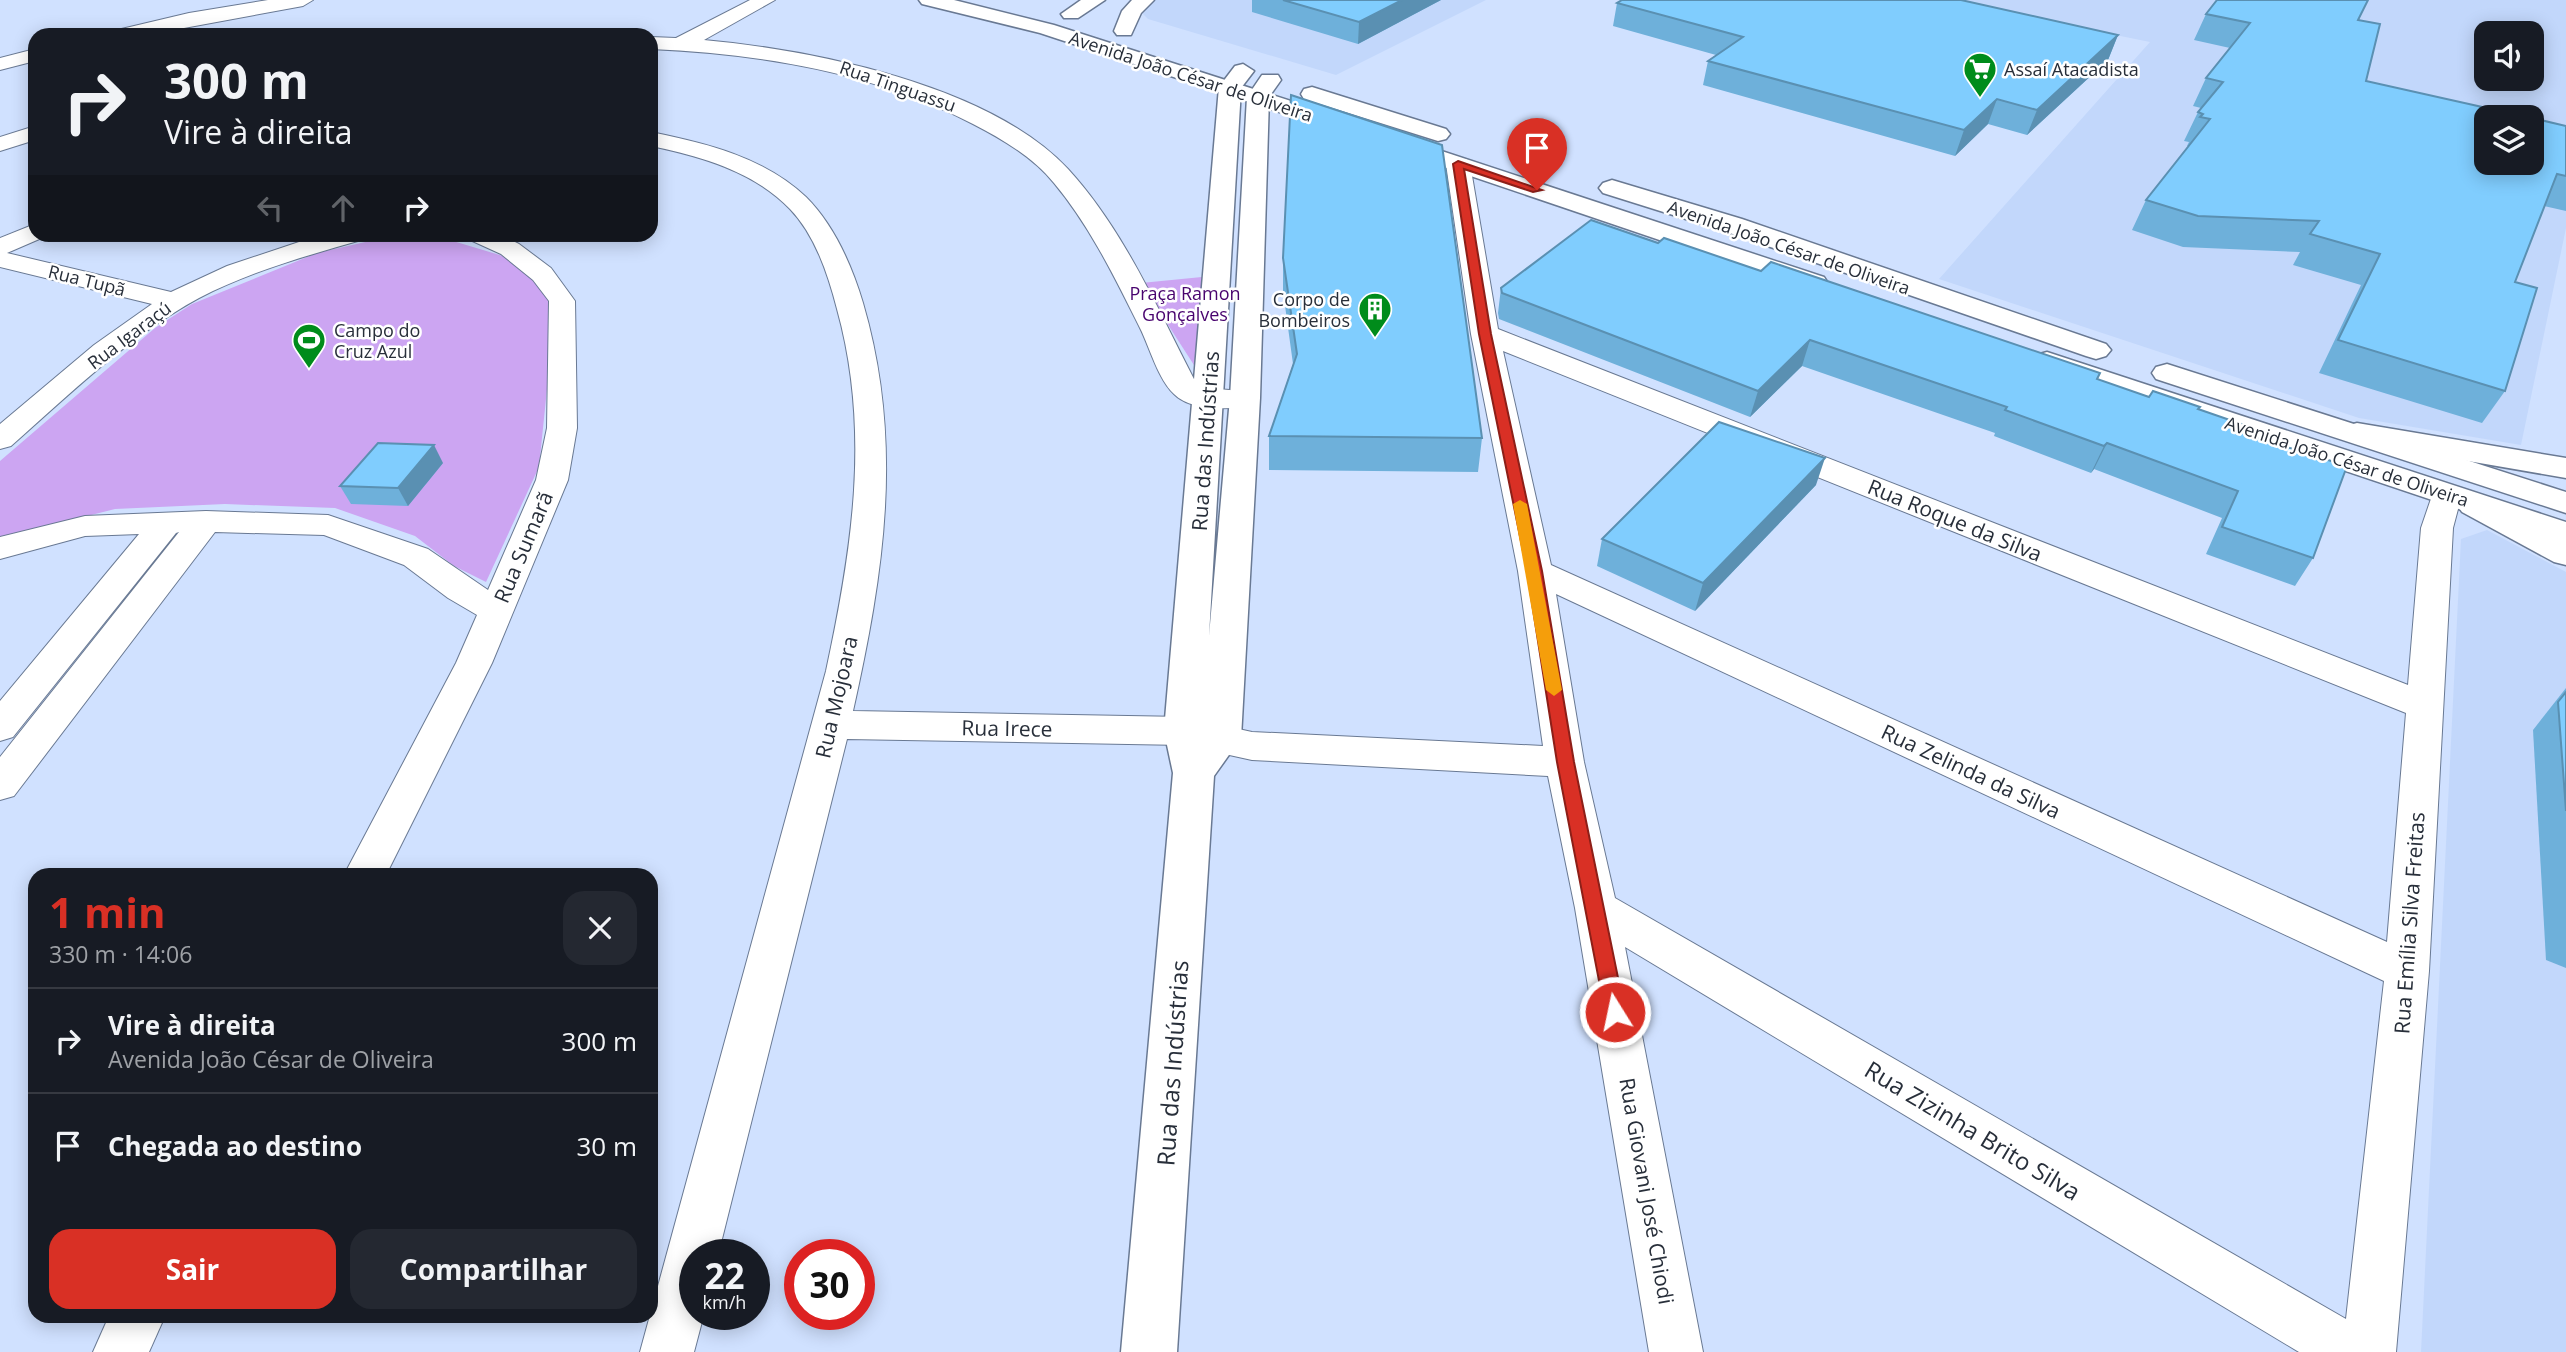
<!DOCTYPE html>
<html lang="pt">
<head>
<meta charset="utf-8">
<style>
	:root { --surface:#171b24; --page:#242831; --text:#f1f3f6; --muted:#9ea1a6; --line:#363941; --accent:#d93025 }
	body { margin:0; font-family:"Open Sans",sans-serif; background:var(--page); color:var(--text); height:100vh; display:flex; flex-direction:column; font-size:26px; white-space:nowrap }
	* { box-sizing:border-box; margin:0 }
	p { font-size:23px; color:var(--muted) }
	.icon { flex:none; width:38px; height:38px; fill:none; stroke:currentColor; stroke-width:2; stroke-linecap:round; stroke-linejoin:round }
	.map { position:relative; flex:1; overflow:hidden }
	.side { position:absolute; left:28px; top:868px; width:630px; height:455px; display:flex; flex-direction:column; background:var(--surface); border-radius:21px; box-shadow:0 4px 18px #0003 }
	.side>* { flex:none }
	.guide { position:absolute; left:28px; top:28px; width:630px; height:214px; border-radius:21px; box-shadow:0 4px 18px #0003; background:#171b24; color:var(--text); overflow:hidden }
	.fabs { position:absolute; left:2474px; top:21px; display:grid; gap:14px }
	.fabs a { display:grid; place-items:center; width:70px; height:70px; border-radius:14px; background:var(--surface); box-shadow:0 4px 18px #0003; font-size:35px }
	.speed { position:absolute; left:679px; top:1239px; display:flex; gap:14px; font-size:35px; font-weight:700; text-align:center }
	.speed>* { display:grid; place-content:center; width:91px; height:91px; border-radius:50%; background:var(--surface); box-shadow:0 4px 18px #0003; line-height:1 }
	.speed small { font-size:18px; font-weight:400 }
	.speed .limit { border:10px solid #d22; background:#fff; color:#111 }
	.pin { position:absolute; display:grid; place-items:center; width:60px; height:60px; color:#fff; margin:-72px -30px; border-radius:50% 50% 50% 0; rotate:-45deg; box-shadow:0 0 7px #0007 }
	.pin .icon { rotate:45deg }
	.me { position:absolute; width:77px; margin:-38px; rotate:350deg; stroke-linejoin:round; filter:drop-shadow(0 0 5px #0008) }
	.turn { display:flex; align-items:center; gap:24px; height:147px; padding:0 21px; font-size:32px }
	.turn .icon { width:91px; height:91px; stroke-width:2.5 }
	.turn b { display:block; font-size:49px; line-height:60px }
	.lanes { display:flex; align-items:center; height:66px; padding:0 21px; background:#0003; justify-content:center; gap:35px; direction:ltr }
	.lanes .off { opacity:.35 }
	.round { display:grid; place-items:center; flex:none; width:74px; height:74px; border-radius:21px; background:var(--page) }
	.overview { display:flex; align-items:center; justify-content:space-between; height:119px; padding:0 21px }
	h1 { font-size:42px; font-weight:700; line-height:52px; color:var(--accent) }
	.action { display:flex; gap:14px; margin-top:auto; padding:14px 21px }
	.action a { flex:1; height:80px; border-radius:21px; background:var(--accent); color:#fff; font-size:28px; font-weight:700; line-height:80px; text-align:center }
	.action a+a { background:var(--page); color:var(--text) }
	ul { padding:0; list-style:none }
	li { display:flex; align-items:center; gap:21px; height:105px; padding:0 21px; border-top:2px solid var(--line) }
	li div { flex:1 }
	li b { display:block; font-size:26px }
	li em { font-style:normal }
	.map>svg:first-child { display:block }
</style>
</head>
<body>
<div class="map">
<svg width="2566" height="1352" viewBox="0 0 2566 1352">
	<rect width="100%" height="100%" fill="#d0e1ff"/>
	<g fill="#c2d7fb" fill-rule="evenodd">
		<polygon points="1153,0 1486,0 1336,75 1148,19 1141,12"/>
		<path d="M1943,0H2566V126L2532,117H2487V163H2532L2566,131V228L2521,445L2359,418L1939,279L2150,42ZM2487,33H2532V79H2487Z"/>
		<polygon points="2487,530 2566,572 2566,1352 2421,1352 2461,539"/>
	</g>
	<g fill="#cca5f2">
		<polygon points="396,235 433,235 503,256 532,279 551,304 551,350 539,467 486,582 454,566 415,536 335,508 225,504 115,509 0,538 0,461 155,328 192,304 317,253"/>
		<polygon points="1212,276 1203,379 1141,283"/>
	</g>
	<g fill="none" stroke-linecap="round" stroke-linejoin="round">
		<defs>
			<g id="minor">
				<polygon points="268,0 313,0 303,6 146,35 110,35 113,31 189,13"/>
				<path d="M750,0H775L704,40C813,50 990,85 1068,169C1124,230 1158,310 1196,383L1204,388L1255,392L1260,398L1255,404C1233,410 1192,412 1174,394C1158,379 1150,348 1140,328C1115,278 1090,226 1054,183C1033,157 1002,139 973,124C872,72 763,54 651,49V37L676,38Z"/>
				<polygon points="35,49 35,61 0,70 0,58"/>
				<polygon points="35,126 35,140 0,151 0,137"/>
				<path d="M651,132C705,143 764,157 806,197C834,225 852,266 863,303C904,443 884,572 853,711L1184,717L1252,732L1543,746L1518,571L1471,334L1446,164L1450,159H1466L1470,164L1498,329L2408,685L2421,528L2435,487L2446,484L2457,487L2462,494L2453,528L2429,971L2396,1352H2299L1625,947L1703,1352H1649L1575,908L1548,776L1252,760L1184,745L847,739L718,1255H695V1314H704L694,1352H640L826,671C852,550 871,431 837,309C828,274 815,235 790,209C754,171 699,156 651,146ZM1503,351L2406,713L2387,942L1551,565ZM1556,594L2384,981L2346,1319L1615,898L1584,762Z"/>
				<path d="M35,224V234H46L44,237L7,253L171,292L227,266L302,241L326,234H368L365,239C309,255 251,271 199,298C129,336 70,394 11,446L0,449V424L94,345L152,304L0,267V238Z"/>
				<polygon points="465,234 499,234 519,244 551,268 575,301 577,428 568,480 492,663 386,875 344,875 456,663 477,615 448,598 404,565 324,535 215,532 14,796 0,800 0,757 179,532 176,533 13,737 0,741 0,701 139,534 85,536 0,559 0,537 85,516 206,511 328,515 428,549 488,590 536,480 547,428 549,301 533,280 501,254 468,239"/>
				<polygon points="109,1316 165,1316 149,1352 93,1352"/>
			</g>
			<g id="tertiary">
				<polygon points="1081,0 1105,0 1078,18 1064,18 1061,14"/>
				<polygon points="1132,0 1154,0 1141,13 1131,35 1117,35 1114,31 1122,11"/>
				<polygon points="1243,64 1254,71 1241,88 1209,636 1230,398 1247,97 1262,75 1278,75 1281,80 1269,97 1260,398 1241,738 1214,776 1177,1352 1121,1352 1173,773 1164,731 1219,87 1235,66"/>
				<polygon points="2357,423 2566,458 2566,478 2346,440 2341,433 2346,426"/>
				<polygon points="2474,494 2486,498 2566,539 2566,565 2554,562 2462,512 2457,505 2462,498"/>
			</g>
			<g id="secondary">
				<polygon points="919,0 954,0 1054,25 1347,119 1351,124 1347,129 1331,129 1040,33 922,4"/>
				<polygon points="1312,87 1446,129 1450,134 1446,139 1438,141 1304,99 1301,94 1304,89"/>
				<polygon points="1396,136 1824,277 1828,283 1824,289 1804,289 1388,148 1384,143 1388,138"/>
				<polygon points="1612,180 1742,219 2106,344 2111,350 2106,356 2096,359 2086,356 1724,231 1603,193 1599,188 1603,183"/>
				<polygon points="2047,352 2566,522 2566,545 2036,367 2032,361 2036,355"/>
				<polygon points="2167,364 2566,492 2566,513 2156,379 2152,373 2156,367"/>
			</g>
		</defs>
		<use href="#minor" stroke="#697993" stroke-width="2"/>
		<use href="#tertiary" stroke="#697993" stroke-width="3"/>
		<use href="#secondary" stroke="#697993" stroke-width="3"/>
		<use href="#minor" fill="#fff" fill-rule="evenodd"/>
		<use href="#tertiary" fill="#fff" fill-rule="evenodd"/>
		<use href="#secondary" fill="#fff" fill-rule="evenodd"/>
	</g>
	<g fill="#6eb0da">
		<polygon points="1252,0 1441,0 1358,44 1252,12"/>
		<polygon points="1617,3 2118,35 2108,60 2027,135 1988,124 1955,156 1703,85 1708,61 1716,55 1613,26"/>
		<polygon points="2206,14 2358,20 2366,81 2566,126 2566,211 2544,206 2515,282 2505,391 2482,423 2319,373 2361,285 2293,265 2300,252 2183,247 2132,230 2146,200 2189,146 2187,146 2189,142 2184,141 2198,112 2201,108 2193,106 2206,78 2230,48 2194,40"/>
		<polygon points="1658,243 1761,271 2149,397 2198,409 2252,436 2313,558 2295,586 2206,554 2222,518 2094,469 2091,473 1994,436 1995,433 1802,366 1750,417 1499,319 1498,313 1501,288"/>
		<polygon points="1283,258 1482,438 1478,472 1269,470 1269,436 1293,364 1283,291"/>
		<polygon points="443,463 408,506 351,504 340,486"/>
		<polygon points="1816,485 1695,611 1597,566 1602,539"/>
		<polygon points="2566,688 2566,968 2546,960 2533,730"/>
	</g>
	<g fill="#5a90b2">
		<polygon points="1402,0 1441,0 1358,44 1359,22"/>
		<polygon points="2118,35 2108,60 2027,135 2037,110"/>
		<polygon points="1997,99 1988,124 1955,156 1964,130"/>
		<polygon points="1810,340 1802,366 1750,417 1758,391"/>
		<polygon points="2107,443 2094,469 2091,473 2104,446"/>
		<polygon points="434,445 443,463 408,506 398,488"/>
		<polygon points="1825,458 1816,485 1695,611 1703,583"/>
	</g>
	<g fill="#80cdfe" stroke="#5a90b2" stroke-width="2">
		<polygon points="1283,0 1402,0 1359,22"/>
		<polygon points="1622,0 1961,0 2118,35 2037,110 1997,99 1964,130 1708,61 1743,37 1617,3"/>
		<polygon points="2217,0 2368,0 2358,20 2380,24 2366,81 2527,117 2487,117 2487,163 2532,163 2532,118 2566,126 2566,176 2557,174 2515,282 2537,288 2505,391 2338,340 2380,254 2310,234 2319,221 2198,216 2146,200 2210,119 2200,117 2203,114 2198,112 2223,82 2206,78 2250,23 2206,14"/>
		<polygon points="1291,95 1442,145 1482,438 1269,436 1297,354 1283,258"/>
		<polygon points="1591,220 1658,243 1664,238 1761,271 1771,262 2100,373 2097,379 2149,397 2153,391 2200,407 2198,409 2256,429 2252,436 2347,466 2313,558 2222,527 2238,491 2107,443 2104,446 2005,410 2007,407 1810,340 1758,391 1502,293 1501,288"/>
		<polygon points="1719,422 1825,458 1703,583 1602,539"/>
		<polygon points="378,443 434,445 398,488 340,486"/>
		<polygon points="2566,692 2566,811 2558,702"/>
	</g>
	<polygon fill="#d93025" stroke="#8d1f18" stroke-width="2" points="1458,161 1542,190 1533,192 1464,169 1491,334 1542,571 1574,762 1625,1012 1622,1018 1615,1021 1608,1018 1605,1012 1557,762 1527,571 1479,334 1453,164"/>
	<polygon fill="#f59e0b" points="1520,500 1527,504 1562,690 1554,696 1546,690 1513,504"/>
	<defs>
		<symbol id="supermarket-pin" viewBox="-11 -11 22 30"><path d="M0 17L-7.5 6A9.5 9.5 0 1 1 7.5 6Z" fill="#008c1b" stroke="#fff"/><path d="M-6-5.5h2.5l.6 2H6L4.5 2H-2.5L-4.4-4H-6ZM-1.5 3.2a1.3 1.3 0 1 0 .1 0ZM3 3.2a1.3 1.3 0 1 0 .1 0Z" fill="#fff"/></symbol>
		<symbol id="building-pin" viewBox="-11 -11 22 30"><path d="M0 17L-7.5 6A9.5 9.5 0 1 1 7.5 6Z" fill="#008c1b" stroke="#fff"/><path d="M-4-6H4V6H1V3H-1V6H-4ZM-2.5-4.3h1.7v1.8h-1.7ZM.8-4.3h1.7v1.8H.8ZM-2.5-1h1.7V.8h-1.7ZM.8-1h1.7V.8H.8Z" fill="#fff"/></symbol>
		<symbol id="stadium-pin" viewBox="-11 -11 22 30"><path d="M0 17L-7.5 6A9.5 9.5 0 1 1 7.5 6Z" fill="#008c1b" stroke="#fff"/><path d="M0-5a6.5 5 0 1 0 0 10a6.5 5 0 1 0 0-10ZM-3.5-1.8h7v3.6h-7Z" fill="#fff"/></symbol>
	</defs>
	<g fill-rule="evenodd">
		<use href="#supermarket-pin" x="1961" y="50" width="38" height="52"/>
		<use href="#building-pin" x="1356" y="290" width="38" height="52"/>
		<use href="#stadium-pin" x="290" y="321" width="38" height="52"/>
	</g>
	<g text-anchor="middle" dominant-baseline="central" stroke-width="5" stroke-linejoin="round" paint-order="stroke">
		<g font-size="18" fill="#282f3a" stroke="#fff" text-anchor="start">
			<text x="2004" y="69">Assaí Atacadista</text>
			<text x="1350" y="299" text-anchor="end">Corpo de<tspan x="1350" dy="21">Bombeiros</tspan></text>
			<text x="334" y="330">Campo do<tspan x="334" dy="21">Cruz Azul</tspan></text>
		</g>
		<g font-size="18" fill="#282f3a" stroke="#fff">
			<text transform="translate(1191 76) rotate(18)">Avenida João César de Oliveira</text>
			<text transform="translate(898 86) rotate(19)">Rua Tinguassu</text>
			<text transform="translate(1789 247) rotate(19)">Avenida João César de Oliveira</text>
			<text transform="translate(87 280) rotate(14)">Rua Tupã</text>
			<text transform="translate(129 335) rotate(-37)">Rua Igaraçú</text>
			<text transform="translate(2347 461) rotate(18)">Avenida João César de Oliveira</text>
		</g>
		<g font-size="18" fill="#48036e" stroke="#fff">
			<text x="1185" y="293">Praça Ramon<tspan x="1185" dy="21">Gonçalves</tspan></text>
		</g>
		<g font-size="21" fill="#282f3a" stroke="#fff">
			<text transform="translate(1205 441) rotate(-86)">Rua das Indústrias</text>
			<text transform="translate(1955 520) rotate(22)">Rua Roque da Silva</text>
			<text transform="translate(523 547) rotate(-67)">Rua Sumarã</text>
			<text transform="translate(836 697) rotate(-77)">Rua Mojoara</text>
			<text transform="translate(1007 728) rotate(1)">Rua Irece</text>
			<text transform="translate(1971 771) rotate(25)">Rua Zelinda da Silva</text>
			<text transform="translate(2409 923) rotate(-86)">Rua Emília Silva Freitas</text>
			<text transform="translate(1647 1191) rotate(80)">Rua Giovani José Chiodi</text>
		</g>
		<g font-size="24" fill="#282f3a" stroke="#fff">
			<text transform="translate(1172 1063) rotate(-86)">Rua das Indústrias</text>
			<text transform="translate(1973 1130) rotate(31)">Rua Zizinha Brito Silva</text>
		</g>
	</g>
</svg>
<div class="fabs">
<a><svg class="icon" aria-label="sound" viewBox="0 0 24 24"><path d="M4 9h4l5-4v14l-5-4H4zM17 9q2 3 0 6"/></svg></a>
<a><svg class="icon" aria-label="layers" viewBox="0 0 24 24"><path d="M12 4l9 5-9 5-9-5zM3 14l9 5 9-5"/></svg></a>
</div>
<div class="speed"><div>22<small>km/h</small></div><div class="limit">30</div></div>
<div class="pin" style="left:1537px;top:190px;background:#d93025"><svg class="icon" aria-label="arrive" viewBox="0 0 24 24"><path d="M6 21V4h12l-3 4 3 4H6"/></svg></div>
<svg class="me" style="left:1615px;top:1012px" viewBox="-20 -20 40 40"><circle r="17" fill="#d93025" stroke="#fff" stroke-width="3"/><path d="M0-11L8 9 0 5-8 9z" fill="#fff"/></svg>
<div class="guide">
<div class="turn"><svg class="icon" aria-label="right" viewBox="0 0 24 24"><path d="M7 20v-9h11M14 6l5 5-5 5"/></svg><div><b>300 m</b>Vire à direita</div></div>
<div class="lanes"><svg class="icon off" aria-label="left" viewBox="0 0 24 24"><path d="M17 20v-9H6M10 6l-5 5 5 5"/></svg><svg class="icon off" aria-label="ahead" viewBox="0 0 24 24"><path d="M12 20V5M6 11l6-6 6 6"/></svg><svg class="icon" aria-label="right" viewBox="0 0 24 24"><path d="M7 20v-9h11M14 6l5 5-5 5"/></svg></div>
</div>
<section class="side">
<div class="overview"><div><h1>1 min</h1><p>330 m · 14:06</p></div><a class="round"><svg class="icon" aria-label="close" viewBox="0 0 24 24"><path d="M6 6l12 12M18 6L6 18"/></svg></a></div>
<ul>
<li><svg class="icon" aria-label="right" viewBox="0 0 24 24"><path d="M7 20v-9h11M14 6l5 5-5 5"/></svg><div><b>Vire à direita</b><p>Avenida João César de Oliveira</p></div><em>300 m</em></li>
<li><svg class="icon" aria-label="arrive" viewBox="0 0 24 24"><path d="M6 21V4h12l-3 4 3 4H6"/></svg><div><b>Chegada ao destino</b></div><em>30 m</em></li>
</ul>
<div class="action"><a>Sair</a><a>Compartilhar</a></div>
</section>
</div>
</body>
</html>
